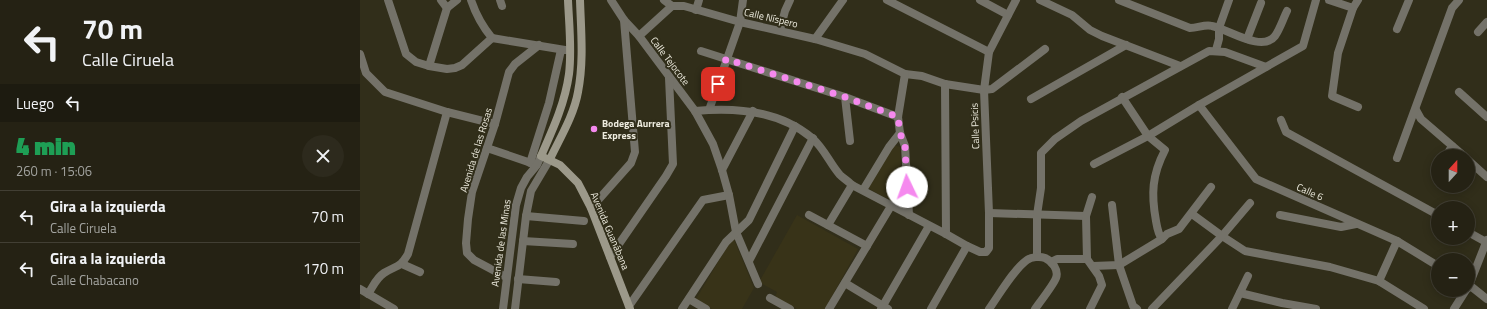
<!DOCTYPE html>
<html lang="es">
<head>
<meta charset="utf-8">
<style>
	:root { --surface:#252214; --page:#2d2a1d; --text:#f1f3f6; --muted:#a3a4a0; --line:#423f34 }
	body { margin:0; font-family:"Titillium Web",sans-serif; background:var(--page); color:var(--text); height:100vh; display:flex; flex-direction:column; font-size:15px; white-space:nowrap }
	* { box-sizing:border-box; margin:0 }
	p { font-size:13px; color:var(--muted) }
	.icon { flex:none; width:22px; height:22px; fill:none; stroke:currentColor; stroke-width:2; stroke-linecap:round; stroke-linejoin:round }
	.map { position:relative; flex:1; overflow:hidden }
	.panel { display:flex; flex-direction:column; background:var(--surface); width:360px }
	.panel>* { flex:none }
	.top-card { background:#252214; color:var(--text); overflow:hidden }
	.needle { width:26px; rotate:21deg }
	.buttons { position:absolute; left:1071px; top:149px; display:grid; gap:8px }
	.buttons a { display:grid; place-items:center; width:44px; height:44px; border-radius:50%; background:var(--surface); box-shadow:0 2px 10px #0003,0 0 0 1px var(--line); font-size:20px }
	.pin { position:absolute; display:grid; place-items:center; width:34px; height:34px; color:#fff; margin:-17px; border-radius:8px; box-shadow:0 2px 6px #0006 }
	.me { position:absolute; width:44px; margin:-22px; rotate:357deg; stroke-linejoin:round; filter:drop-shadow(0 0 3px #0008) }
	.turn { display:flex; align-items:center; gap:14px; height:84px; padding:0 16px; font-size:18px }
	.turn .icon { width:52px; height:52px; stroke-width:2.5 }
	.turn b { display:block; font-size:28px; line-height:34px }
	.then { display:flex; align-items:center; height:38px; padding:0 16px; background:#0003; gap:8px; font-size:15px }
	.round { display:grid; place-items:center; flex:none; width:42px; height:42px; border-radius:21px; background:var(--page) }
	.headline { display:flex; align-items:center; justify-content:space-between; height:68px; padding:0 16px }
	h1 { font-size:24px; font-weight:800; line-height:30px; color:#1e9e55 }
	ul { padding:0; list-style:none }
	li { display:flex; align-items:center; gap:12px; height:52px; padding:0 16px; border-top:1px solid var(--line) }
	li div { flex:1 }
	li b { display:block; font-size:15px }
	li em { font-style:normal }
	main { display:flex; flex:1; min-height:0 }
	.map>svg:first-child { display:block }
</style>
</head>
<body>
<main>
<section class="panel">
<div class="top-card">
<div class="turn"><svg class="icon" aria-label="left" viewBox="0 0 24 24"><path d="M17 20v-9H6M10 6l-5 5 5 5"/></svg><div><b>70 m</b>Calle Ciruela</div></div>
<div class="then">Luego<svg class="icon" aria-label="left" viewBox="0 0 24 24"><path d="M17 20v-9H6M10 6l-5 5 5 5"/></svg></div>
</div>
<div class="headline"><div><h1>4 min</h1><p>260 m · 15:06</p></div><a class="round"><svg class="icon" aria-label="close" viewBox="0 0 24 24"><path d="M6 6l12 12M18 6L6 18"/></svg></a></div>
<ul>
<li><svg class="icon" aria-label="left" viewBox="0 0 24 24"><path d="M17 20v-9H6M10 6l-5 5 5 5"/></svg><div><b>Gira a la izquierda</b><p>Calle Ciruela</p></div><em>70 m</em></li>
<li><svg class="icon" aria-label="left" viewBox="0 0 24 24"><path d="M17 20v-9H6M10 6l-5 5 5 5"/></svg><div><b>Gira a la izquierda</b><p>Calle Chabacano</p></div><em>170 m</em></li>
</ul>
</section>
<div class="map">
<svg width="1127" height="309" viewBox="0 0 1127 309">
	<rect width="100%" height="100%" fill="#312e1a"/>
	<g fill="#383318">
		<polygon points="534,145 540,147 543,208 508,188"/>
		<polygon points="437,215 498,249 465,309 437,309 415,297 417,292 399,282"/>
		<polygon points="373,237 394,288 382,309 352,309 336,299"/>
	</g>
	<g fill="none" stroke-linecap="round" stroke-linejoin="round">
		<g stroke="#747269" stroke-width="8">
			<polyline points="28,0 46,54 56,62 69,66 87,69 95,68 102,65 132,38"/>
			<polyline points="81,0 87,8"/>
			<path d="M111,0C116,15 122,26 132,38"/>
			<polyline points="140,0 142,6"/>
			<polyline points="251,0 264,20 279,36 335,111 353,144 362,170 369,195 376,232 398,284"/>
			<polyline points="304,0 312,6"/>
			<polyline points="527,0 629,52"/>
			<polyline points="620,0 648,15"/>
			<polyline points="680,0 712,15 730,30 742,36 820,66"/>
			<path d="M759,0L830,28C838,28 845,24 852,26C868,29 902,53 915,36C920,29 923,19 927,11"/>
			<polyline points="969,0 993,8"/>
			<polyline points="998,0 993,8 978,53 972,96 998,107"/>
			<polyline points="336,10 339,0"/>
			<polyline points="1037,29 1049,0"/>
			<polyline points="420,30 425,11 430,0"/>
			<polyline points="1118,32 1127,22"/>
			<polyline points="279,36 312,6 324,6 380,22 455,39 505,54 545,74 562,76 585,84 624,90 632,89 685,49"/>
			<polyline points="132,38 205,50"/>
			<polyline points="455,39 483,0"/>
			<polyline points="887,39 901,3"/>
			<polyline points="856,50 859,39 859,28 869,0"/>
			<polyline points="341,51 485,97 538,117"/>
			<polyline points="0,54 6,73 25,92 87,112 135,124"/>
			<polyline points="69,66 87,8 97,0"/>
			<polyline points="545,74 538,117 540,133 545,146 549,215"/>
			<polyline points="585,84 586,234"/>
			<polyline points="1099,92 1127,117"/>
			<polyline points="485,97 490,141"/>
			<path d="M762,97L788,136L805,150C792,175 791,194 796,221C797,227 798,234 802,239"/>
			<polyline points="671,99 766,45"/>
			<polyline points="839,105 896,179 1037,241 1078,266"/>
			<polyline points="349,110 380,22 383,0"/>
			<polyline points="1056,110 1061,119 1104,156"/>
			<path d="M335,111C375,107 420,111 452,138C464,148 470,164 480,175C483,178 488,181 492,185L586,234L607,246L620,252H626L629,248V213L624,90L629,52L656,0"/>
			<polyline points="921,120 926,132 1078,215"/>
			<polyline points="127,148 174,164"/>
			<polyline points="1086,156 1092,146"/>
			<polyline points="1037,158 1092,8 1099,0"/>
			<polyline points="1108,160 1127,177"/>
			<polyline points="170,163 189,103 201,50"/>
			<polyline points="734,164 788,136 839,105 943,46 956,0"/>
			<polyline points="362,170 393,111"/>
			<polyline points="1075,172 1078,168"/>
			<polyline points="503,190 529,147 540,133"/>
			<polyline points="752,205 759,265 773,306 777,309"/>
			<polyline points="231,208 271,163 275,152 264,20"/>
			<polyline points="629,213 726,216"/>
			<polyline points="832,214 862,236 885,251 970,267 1019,281 1064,309"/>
			<polyline points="449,215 507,246"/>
			<polyline points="920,215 981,227 996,224"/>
			<polyline points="166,216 224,221"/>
			<polyline points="468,225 492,185"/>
			<polyline points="1108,232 1126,242"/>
			<polyline points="163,241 213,244"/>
			<polyline points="250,257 306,176 313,164 309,78"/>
			<polyline points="677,257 677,215 681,188 681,153 695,139 721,121 849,51 865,52 906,67"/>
			<polyline points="389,261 453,138"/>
			<polyline points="691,262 697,259 727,259"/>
			<polyline points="42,264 60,272"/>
			<polyline points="733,266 759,265 802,239 807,234 819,229 851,187"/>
			<polyline points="146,277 114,260 107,253 106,243 108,219 112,192 135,124 149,72 155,64 179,45"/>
			<polyline points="158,279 196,282"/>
			<polyline points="1019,281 1037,241"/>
			<polyline points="485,283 528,309"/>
			<polyline points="1108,284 1127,299"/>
			<polyline points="1108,288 1127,240"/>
			<polyline points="0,289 34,309"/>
			<polyline points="880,293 922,303 956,309"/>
			<path d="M8,294C13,287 16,278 24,273C37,265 40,268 48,254L87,112"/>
			<polyline points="410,298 430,309"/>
			<polyline points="329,299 346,309"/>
			<polyline points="269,306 343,200 369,195"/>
			<polyline points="143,309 156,205 161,188 167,177 177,165 181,156"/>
			<polyline points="155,309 166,216 171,191 190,159"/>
			<polyline points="322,309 366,242 389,220 435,126"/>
			<polyline points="469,309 531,206"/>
			<polyline points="521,309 569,226"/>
			<polyline points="571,309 607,246"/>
			<path d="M629,309C639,295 654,269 667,260C671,257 680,256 685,258C692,261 699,270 696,278C694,284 680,302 675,309"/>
			<polyline points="730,309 742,285 739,276 727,259 726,216 732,197"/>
			<polyline points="792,309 862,236 890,203"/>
			<polyline points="872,309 888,276"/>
			<polyline points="1094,309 1106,290"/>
		</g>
		<g stroke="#9c998a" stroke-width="8">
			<path d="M208,0C209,24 212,50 209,74C205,103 193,129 181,156L200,165L218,183L231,208L270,309"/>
			<path d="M190,159C200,138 214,115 218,92C224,61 221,31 220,0"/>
		</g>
	</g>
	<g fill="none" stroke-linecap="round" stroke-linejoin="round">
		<polyline stroke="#f589ee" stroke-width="7" stroke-dasharray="0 12.6" points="358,84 366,59 485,97 538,117 540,133 545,146 547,187"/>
	</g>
	<circle fill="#f589ee" stroke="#312e1a" stroke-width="1.5" cx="234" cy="129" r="4"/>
	<g text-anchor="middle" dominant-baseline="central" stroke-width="4" stroke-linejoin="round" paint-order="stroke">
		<g font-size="10" fill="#edebde" stroke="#312e1a">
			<text transform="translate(411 18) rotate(13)">Calle Níspero</text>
			<text transform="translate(310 61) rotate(53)">Calle Tejocote</text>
			<text transform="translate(615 126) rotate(-92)">Calle Psicis</text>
			<text transform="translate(116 150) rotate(-73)">Avenida de las Rosas</text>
			<text transform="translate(950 192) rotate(24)">Calle 6</text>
			<text transform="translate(250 231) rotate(67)">Avenida Guanábana</text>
			<text transform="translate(141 243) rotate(-82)">Avenida de las Minas</text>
		</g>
		<g font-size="10" font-weight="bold" fill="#edebde" stroke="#312e1a" text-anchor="start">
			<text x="242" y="123">Bodega Aurrera<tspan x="242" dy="12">Express</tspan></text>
		</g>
	</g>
</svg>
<div class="buttons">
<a><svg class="needle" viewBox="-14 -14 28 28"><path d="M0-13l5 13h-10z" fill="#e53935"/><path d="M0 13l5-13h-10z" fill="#a3a4a0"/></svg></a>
<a>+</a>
<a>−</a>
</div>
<div class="pin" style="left:358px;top:84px;background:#d93025"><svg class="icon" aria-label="arrive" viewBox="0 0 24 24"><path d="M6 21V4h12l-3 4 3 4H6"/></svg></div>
<svg class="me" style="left:547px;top:187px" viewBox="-20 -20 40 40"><circle r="19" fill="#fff"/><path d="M0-13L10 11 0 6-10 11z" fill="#f589ee"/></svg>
</div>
</main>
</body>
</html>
